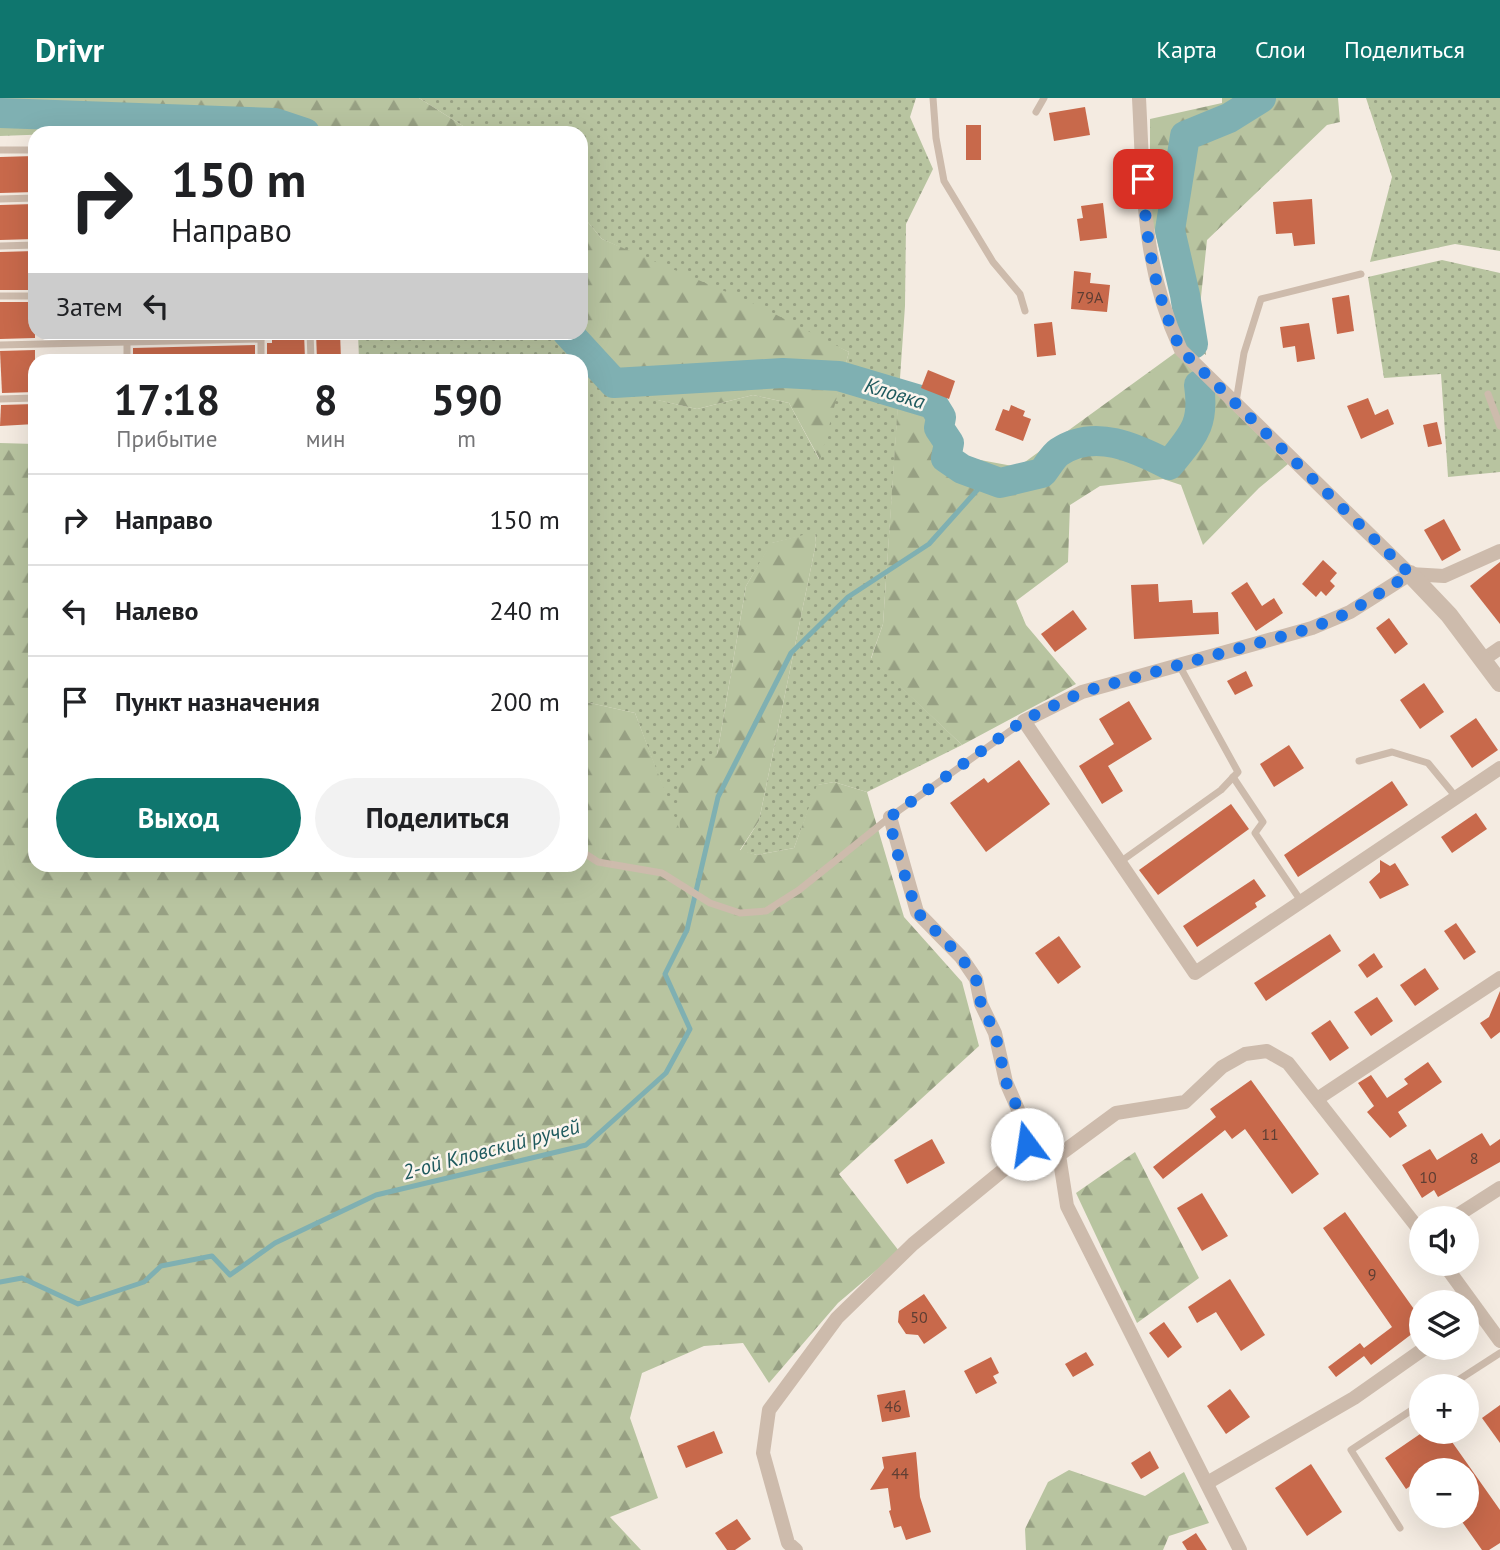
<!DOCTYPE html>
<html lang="ru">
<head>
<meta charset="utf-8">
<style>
	:root { --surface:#fff; --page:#f2f2f2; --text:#202124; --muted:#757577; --line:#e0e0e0; --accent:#0f766e }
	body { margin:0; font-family:"PT Sans",sans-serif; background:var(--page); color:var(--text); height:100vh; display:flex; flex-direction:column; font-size:26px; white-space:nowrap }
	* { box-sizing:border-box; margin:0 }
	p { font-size:23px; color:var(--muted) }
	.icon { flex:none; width:38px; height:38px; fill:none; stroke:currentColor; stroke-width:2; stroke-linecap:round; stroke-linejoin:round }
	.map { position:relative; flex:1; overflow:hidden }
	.details { position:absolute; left:28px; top:256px; width:560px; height:518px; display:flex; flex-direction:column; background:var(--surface); border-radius:21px; box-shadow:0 7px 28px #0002 }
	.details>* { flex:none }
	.hud { position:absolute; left:28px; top:28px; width:560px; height:214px; border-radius:21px; box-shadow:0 7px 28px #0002; background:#fff; color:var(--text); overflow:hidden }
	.fabs { position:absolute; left:1409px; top:1108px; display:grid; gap:14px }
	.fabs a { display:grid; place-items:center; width:70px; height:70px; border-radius:50%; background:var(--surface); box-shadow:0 7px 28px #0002; font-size:35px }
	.pin { position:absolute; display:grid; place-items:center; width:60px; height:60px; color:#fff; margin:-30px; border-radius:14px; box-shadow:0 4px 10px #0006 }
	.me { position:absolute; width:77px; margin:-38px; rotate:346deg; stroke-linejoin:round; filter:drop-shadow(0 0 5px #0008) }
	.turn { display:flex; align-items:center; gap:24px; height:147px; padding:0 28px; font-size:32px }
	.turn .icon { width:91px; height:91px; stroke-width:2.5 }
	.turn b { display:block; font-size:49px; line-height:60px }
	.then { display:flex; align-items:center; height:66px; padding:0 28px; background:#0003; gap:14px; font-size:26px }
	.eta { display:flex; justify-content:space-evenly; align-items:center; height:119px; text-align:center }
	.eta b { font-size:42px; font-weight:800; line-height:49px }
	.cta { display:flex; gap:14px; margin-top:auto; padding:14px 28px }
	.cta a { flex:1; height:80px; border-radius:42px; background:var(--accent); color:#fff; font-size:28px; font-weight:800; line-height:80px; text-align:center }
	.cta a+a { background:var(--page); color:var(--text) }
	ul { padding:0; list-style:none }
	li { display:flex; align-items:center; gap:21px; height:91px; padding:0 28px; border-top:2px solid var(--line) }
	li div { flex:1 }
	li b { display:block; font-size:26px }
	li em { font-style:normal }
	header { display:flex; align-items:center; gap:42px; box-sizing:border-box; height:98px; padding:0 35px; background:var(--accent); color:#fff }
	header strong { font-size:33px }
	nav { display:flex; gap:38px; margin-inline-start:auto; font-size:24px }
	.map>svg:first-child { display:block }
</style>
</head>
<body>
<header>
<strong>Drivr</strong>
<nav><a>Карта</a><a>Слои</a><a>Поделиться</a></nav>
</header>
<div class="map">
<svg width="1500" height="1452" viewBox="0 0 1500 1452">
	<defs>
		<pattern id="grass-dots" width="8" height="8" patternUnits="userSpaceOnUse" patternTransform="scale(1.75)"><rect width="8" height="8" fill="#b8c4a0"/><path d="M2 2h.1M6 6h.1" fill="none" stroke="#97a083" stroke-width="1.8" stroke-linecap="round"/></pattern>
		<pattern id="forest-firs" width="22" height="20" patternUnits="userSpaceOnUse" patternTransform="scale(1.75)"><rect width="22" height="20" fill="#b8c4a0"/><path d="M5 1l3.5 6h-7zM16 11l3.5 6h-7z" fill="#97a083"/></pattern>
	</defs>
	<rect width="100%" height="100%" fill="#f4ebe1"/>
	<g fill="url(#grass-dots)">
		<polygon points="419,0 916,0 910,19 933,71 906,126 905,208 883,526 871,560 962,647 867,694 834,684 818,687 794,750 757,757 740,753 759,723 816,445 815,435 772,445 746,488 717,657 680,736 635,615 581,603 581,262 359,262 358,235 562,235 658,302 697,311 753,297 789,305 819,361 849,254 602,141 581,116 581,35 474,35"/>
		<polygon points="1366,0 1500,0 1500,153 1455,146 1370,164 1392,79"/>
		<polygon points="1442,162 1500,175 1500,374 1448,379 1441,276 1384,280 1368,179"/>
	</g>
	<g fill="url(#forest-firs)">
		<polygon points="0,0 419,0 474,35 310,35 298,27 0,38"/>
		<polygon points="1222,0 1338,0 1340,24 1327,27 1207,142 1199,218 1206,257 1181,238 1150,114 1150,21 1222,5"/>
		<polygon points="581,116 602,141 757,207 849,254 820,362 789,305 753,297 697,311 657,302 562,235 581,234"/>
		<polygon points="1175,255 1288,366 1259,390 1203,447 1181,387 1163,381 1100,388 1070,407 1068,464 1016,503 1026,527 1076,586 962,647 871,561 883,526 899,289 937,302 953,331 959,358 1018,369"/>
		<polygon points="0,345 35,346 35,766 581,766 581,603 635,615 680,733 678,675 717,657 746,488 771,445 815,434 816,445 759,723 740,752 757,757 794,750 817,687 834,684 867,694 904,819 962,884 979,948 839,1076 899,1153 838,1205 769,1285 743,1245 704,1248 642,1275 630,1320 658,1400 610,1419 641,1452 0,1452"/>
		<polygon points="1135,1054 1199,1180 1137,1225 1076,1095"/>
		<polygon points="1069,1372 1145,1398 1184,1374 1209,1425 1169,1438 1163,1452 1026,1452 1025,1431 1048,1384"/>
	</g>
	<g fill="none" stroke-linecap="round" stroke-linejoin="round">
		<polyline stroke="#7fb0b2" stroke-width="5" points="0,1184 22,1180 78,1206 144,1184 161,1168 212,1158 230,1177 275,1145 376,1097 586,1047 666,975 690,931 665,876 687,832 718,699 791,555 848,499 929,446 988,380"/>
		<g stroke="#7fb0b2" stroke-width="30">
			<polyline points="0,15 275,25 305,35"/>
			<path d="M567,234L614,285L783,275L839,278L933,306L941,319L939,330L949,345L946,360L962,371L1000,385L1042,375C1047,369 1053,358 1059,354C1095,330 1136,350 1169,367C1193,337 1205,327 1199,287"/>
			<polyline points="1193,246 1185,197 1170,132 1185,38 1229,20 1261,0"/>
		</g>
	</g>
	<g fill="#c8694b">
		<polygon points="1085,9 1090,37 1054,43 1049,15"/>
		<rect x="966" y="27" width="15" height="35"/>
		<polygon points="35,58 35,94 0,95 0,59"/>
		<polygon points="1312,101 1315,146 1294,148 1292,135 1276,136 1273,104"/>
		<polygon points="1103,105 1107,140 1080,143 1077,121 1083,120 1081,108"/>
		<polygon points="35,106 35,141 0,142 0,107"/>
		<polygon points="35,153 35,192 0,192 0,154"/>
		<polygon points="1074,173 1091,175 1090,185 1110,187 1107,214 1071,211"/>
		<polygon points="1349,197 1354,233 1337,236 1332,200"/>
		<polygon points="0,204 35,204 35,240 0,241"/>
		<polygon points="1052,224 1056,257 1037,259 1034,226"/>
		<polygon points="1309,225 1315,261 1297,264 1295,248 1283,250 1280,229"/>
		<polygon points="272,234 304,234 305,262 267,262 267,245 272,245"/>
		<polygon points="316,234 340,234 341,262 317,262"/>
		<polygon points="255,247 255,262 133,262 133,250"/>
		<polygon points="35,252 35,294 2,295 0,253"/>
		<polygon points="928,272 955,283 949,301 921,290"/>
		<polygon points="1368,300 1375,317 1388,311 1394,326 1361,341 1347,308"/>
		<polygon points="35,306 35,326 0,328 1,307"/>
		<polygon points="1011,307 1025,313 1023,318 1031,321 1023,343 995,332 1003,311 1009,313"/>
		<polygon points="1437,324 1442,346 1428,349 1423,327"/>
		<polygon points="1444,421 1461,452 1442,463 1424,432"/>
		<polygon points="1323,462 1337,475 1330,483 1335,488 1326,498 1321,493 1316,499 1302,486"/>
		<polygon points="1500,464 1500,526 1470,488"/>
		<polygon points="1247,484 1262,508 1274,500 1283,515 1256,533 1231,495"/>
		<polygon points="1158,486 1159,504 1192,502 1193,515 1218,514 1219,536 1134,541 1131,487"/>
		<polygon points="1073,512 1087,531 1055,554 1041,536"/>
		<polygon points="1389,520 1408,546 1395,556 1376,530"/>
		<polygon points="1246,573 1253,588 1235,597 1227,583"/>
		<polygon points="1424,585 1444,614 1420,631 1400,602"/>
		<polygon points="1129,603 1152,641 1108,668 1123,693 1102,706 1079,668 1114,646 1099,621"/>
		<polygon points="1476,620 1498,652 1472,670 1450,638"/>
		<polygon points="1289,647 1304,670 1274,689 1260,666"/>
		<polygon points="1019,662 1050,706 986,754 950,705 984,680 988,685"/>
		<polygon points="1392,683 1408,707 1298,779 1284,757"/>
		<polygon points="1231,706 1249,731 1158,797 1139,772"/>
		<polygon points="1476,715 1487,731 1452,755 1441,739"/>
		<polygon points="1380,762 1390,768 1395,765 1409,787 1380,801 1369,784 1380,774"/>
		<polygon points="1254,781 1266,798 1255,805 1257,809 1197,849 1183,828"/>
		<polygon points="1456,825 1476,854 1464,862 1444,833"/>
		<polygon points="1330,836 1341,853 1266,903 1254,885"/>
		<polygon points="1059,838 1081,869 1058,886 1035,855"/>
		<polygon points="1374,855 1383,869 1367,880 1358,867"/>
		<polygon points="1425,870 1439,891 1415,908 1400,887"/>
		<polygon points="1500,893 1500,934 1491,941 1480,925 1489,919"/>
		<polygon points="1377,899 1393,923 1371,938 1354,914"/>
		<polygon points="1330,922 1349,950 1330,963 1311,935"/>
		<polygon points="1428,964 1442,984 1398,1014 1407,1028 1390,1040 1367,1014 1374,1008 1358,985 1371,977 1387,1000 1408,986 1404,981"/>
		<polygon points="1251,982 1319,1076 1292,1096 1245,1031 1232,1041 1225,1032 1163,1081 1153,1069 1216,1019 1210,1011"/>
		<polygon points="1482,1035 1490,1048 1500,1041 1500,1064 1438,1099 1434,1092 1422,1100 1402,1067 1430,1051 1437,1062"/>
		<polygon points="932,1041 945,1065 907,1086 894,1062"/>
		<polygon points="1202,1095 1228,1138 1202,1153 1177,1110"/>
		<polygon points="1345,1114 1421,1221 1421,1229 1371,1267 1364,1258 1336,1279 1328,1269 1360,1245 1364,1250 1392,1229 1323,1130"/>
		<polygon points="1230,1181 1265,1237 1241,1253 1216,1214 1197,1225 1188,1209"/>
		<polygon points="924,1196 947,1230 924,1246 918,1237 906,1236 898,1224 899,1213"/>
		<polygon points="1164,1224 1182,1249 1168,1260 1149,1235"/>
		<polygon points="1086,1254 1094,1267 1073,1279 1065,1266"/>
		<polygon points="991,1259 999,1275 993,1278 997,1285 976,1296 964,1273"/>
		<polygon points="1230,1291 1250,1319 1226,1336 1207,1308"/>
		<polygon points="905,1292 910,1319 882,1324 877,1297"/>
		<polygon points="1500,1307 1500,1345 1482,1320"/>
		<polygon points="714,1333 723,1355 686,1370 677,1348"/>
		<polygon points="1423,1334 1445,1334 1500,1412 1500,1445 1489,1452 1482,1452 1458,1418 1466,1418 1466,1372 1421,1372 1421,1381 1406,1391 1385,1360"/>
		<polygon points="1150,1353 1159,1370 1141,1381 1131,1365"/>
		<polygon points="916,1354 920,1399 931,1434 906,1442 901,1428 894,1430 889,1413 891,1412 888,1390 870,1392 884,1370 882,1359"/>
		<polygon points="1311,1366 1342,1414 1307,1438 1275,1390"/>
		<polygon points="737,1421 751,1441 735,1452 727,1452 715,1435"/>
		<polygon points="1196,1435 1207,1452 1187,1452 1182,1444"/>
	</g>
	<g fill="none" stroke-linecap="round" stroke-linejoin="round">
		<g stroke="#cdbbac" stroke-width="7">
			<polyline points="933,0 936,40 944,83 993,164 1020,196 1025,213"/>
			<polyline points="1036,14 1044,0"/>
			<polyline points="0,52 35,52"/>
			<polyline points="0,101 35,100"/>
			<polyline points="0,148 35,147"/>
			<polyline points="0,198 35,198"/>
			<polyline points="127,234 127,262"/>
			<polyline points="261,234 261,262"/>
			<polyline points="310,234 311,262"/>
			<polyline points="0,247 261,241"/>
			<polyline points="1488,296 1500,328"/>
			<polyline points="0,301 35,300"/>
			<polyline points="1236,304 1244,255 1261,201 1361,176"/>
			<polyline points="1359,663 1392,654 1428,665 1456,699"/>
			<polyline points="1233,679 1263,724 1255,735 1301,803"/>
			<polyline points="581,753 598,764 662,775 710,805 740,815 766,813 799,792 890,719 1024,623"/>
			<polyline points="1120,764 1221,692 1238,674 1179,567"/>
			<polyline points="1449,1288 1500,1255"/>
			<polyline points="1400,1430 1351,1352 1421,1306"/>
		</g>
		<g stroke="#cdbbac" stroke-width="14">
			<path d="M1139,0C1144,92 1141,166 1181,252L1410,476"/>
			<polyline points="1500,453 1444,478 1410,476 1350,514 1312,530 1082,594 1024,623 1195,875 1500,670"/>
			<polyline points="1484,561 1500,550"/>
			<polyline points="1317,1001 1500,880"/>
			<polyline points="1027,1046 1059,1057 1116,1015 1185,1004 1222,969 1245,956 1267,953 1288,965 1421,1134"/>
			<polyline points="1059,1057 1067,1108 1240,1452"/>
			<polyline points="1453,1120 1500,1090"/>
			<polyline points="1444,1166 1500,1243"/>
			<polyline points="1207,1385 1354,1300 1425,1250"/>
			<polyline points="796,1452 788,1445 763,1355 769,1312 837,1220 913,1146 1013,1064 1027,1046 1027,1032 1006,984 995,935 981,906 976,881 961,859 917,814 890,719"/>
		</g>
		<polyline stroke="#cdbbac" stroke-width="18" points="1410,476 1449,517 1500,585"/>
	</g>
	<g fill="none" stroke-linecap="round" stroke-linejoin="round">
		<path stroke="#1a73e8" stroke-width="12" stroke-dasharray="0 21.6" d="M1027,1046V1032L1006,984L995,935L981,906L976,881L961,859L917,814L894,745L890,719L1024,622L1082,594L1312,530L1350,514L1410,476L1181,252C1154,194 1146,145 1143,81"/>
	</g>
	<g text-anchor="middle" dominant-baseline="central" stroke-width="5" stroke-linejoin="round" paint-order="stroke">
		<g font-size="16" fill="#5e3e33">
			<text x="1090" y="199">79А</text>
			<text x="1270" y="1036">11</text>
			<text x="1474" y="1060">8</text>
			<text x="1428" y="1079">10</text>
			<text x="1372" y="1176">9</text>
			<text x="919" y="1219">50</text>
			<text x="893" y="1308">46</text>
			<text x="900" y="1375">44</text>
		</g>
		<g font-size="21" font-style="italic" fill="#1f5a5e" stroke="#fbf5ee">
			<text transform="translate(895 295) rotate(17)">Кловка</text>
			<text transform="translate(491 1051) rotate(-15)">2-ой Кловский ручей</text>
		</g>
	</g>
</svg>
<div class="fabs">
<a><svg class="icon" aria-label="sound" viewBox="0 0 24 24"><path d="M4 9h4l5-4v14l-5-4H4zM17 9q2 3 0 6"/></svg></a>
<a><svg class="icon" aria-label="layers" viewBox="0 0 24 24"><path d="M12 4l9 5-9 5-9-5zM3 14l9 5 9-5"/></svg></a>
<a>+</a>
<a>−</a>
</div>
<div class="pin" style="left:1143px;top:81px;background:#d93025"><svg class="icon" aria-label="arrive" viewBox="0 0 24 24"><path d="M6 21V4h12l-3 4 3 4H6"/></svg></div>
<svg class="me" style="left:1027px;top:1046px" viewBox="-20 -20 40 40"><circle r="19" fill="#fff"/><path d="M0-13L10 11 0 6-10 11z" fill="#1a73e8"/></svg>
<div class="hud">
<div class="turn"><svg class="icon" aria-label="right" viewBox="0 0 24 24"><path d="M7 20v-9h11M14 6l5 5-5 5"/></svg><div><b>150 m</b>Направо</div></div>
<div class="then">Затем<svg class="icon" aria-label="left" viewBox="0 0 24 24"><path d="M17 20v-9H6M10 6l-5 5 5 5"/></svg></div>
</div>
<section class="details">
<div class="eta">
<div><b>17:18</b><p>Прибытие</p></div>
<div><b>8</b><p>мин</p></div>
<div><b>590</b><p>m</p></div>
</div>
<ul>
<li><svg class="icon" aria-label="right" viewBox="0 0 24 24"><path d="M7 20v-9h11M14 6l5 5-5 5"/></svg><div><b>Направо</b></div><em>150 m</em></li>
<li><svg class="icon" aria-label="left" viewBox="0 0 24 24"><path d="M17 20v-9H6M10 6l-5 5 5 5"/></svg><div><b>Налево</b></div><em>240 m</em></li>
<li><svg class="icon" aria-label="arrive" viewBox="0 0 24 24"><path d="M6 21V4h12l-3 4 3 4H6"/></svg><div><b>Пункт назначения</b></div><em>200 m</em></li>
</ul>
<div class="cta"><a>Выход</a><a>Поделиться</a></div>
</section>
</div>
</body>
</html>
